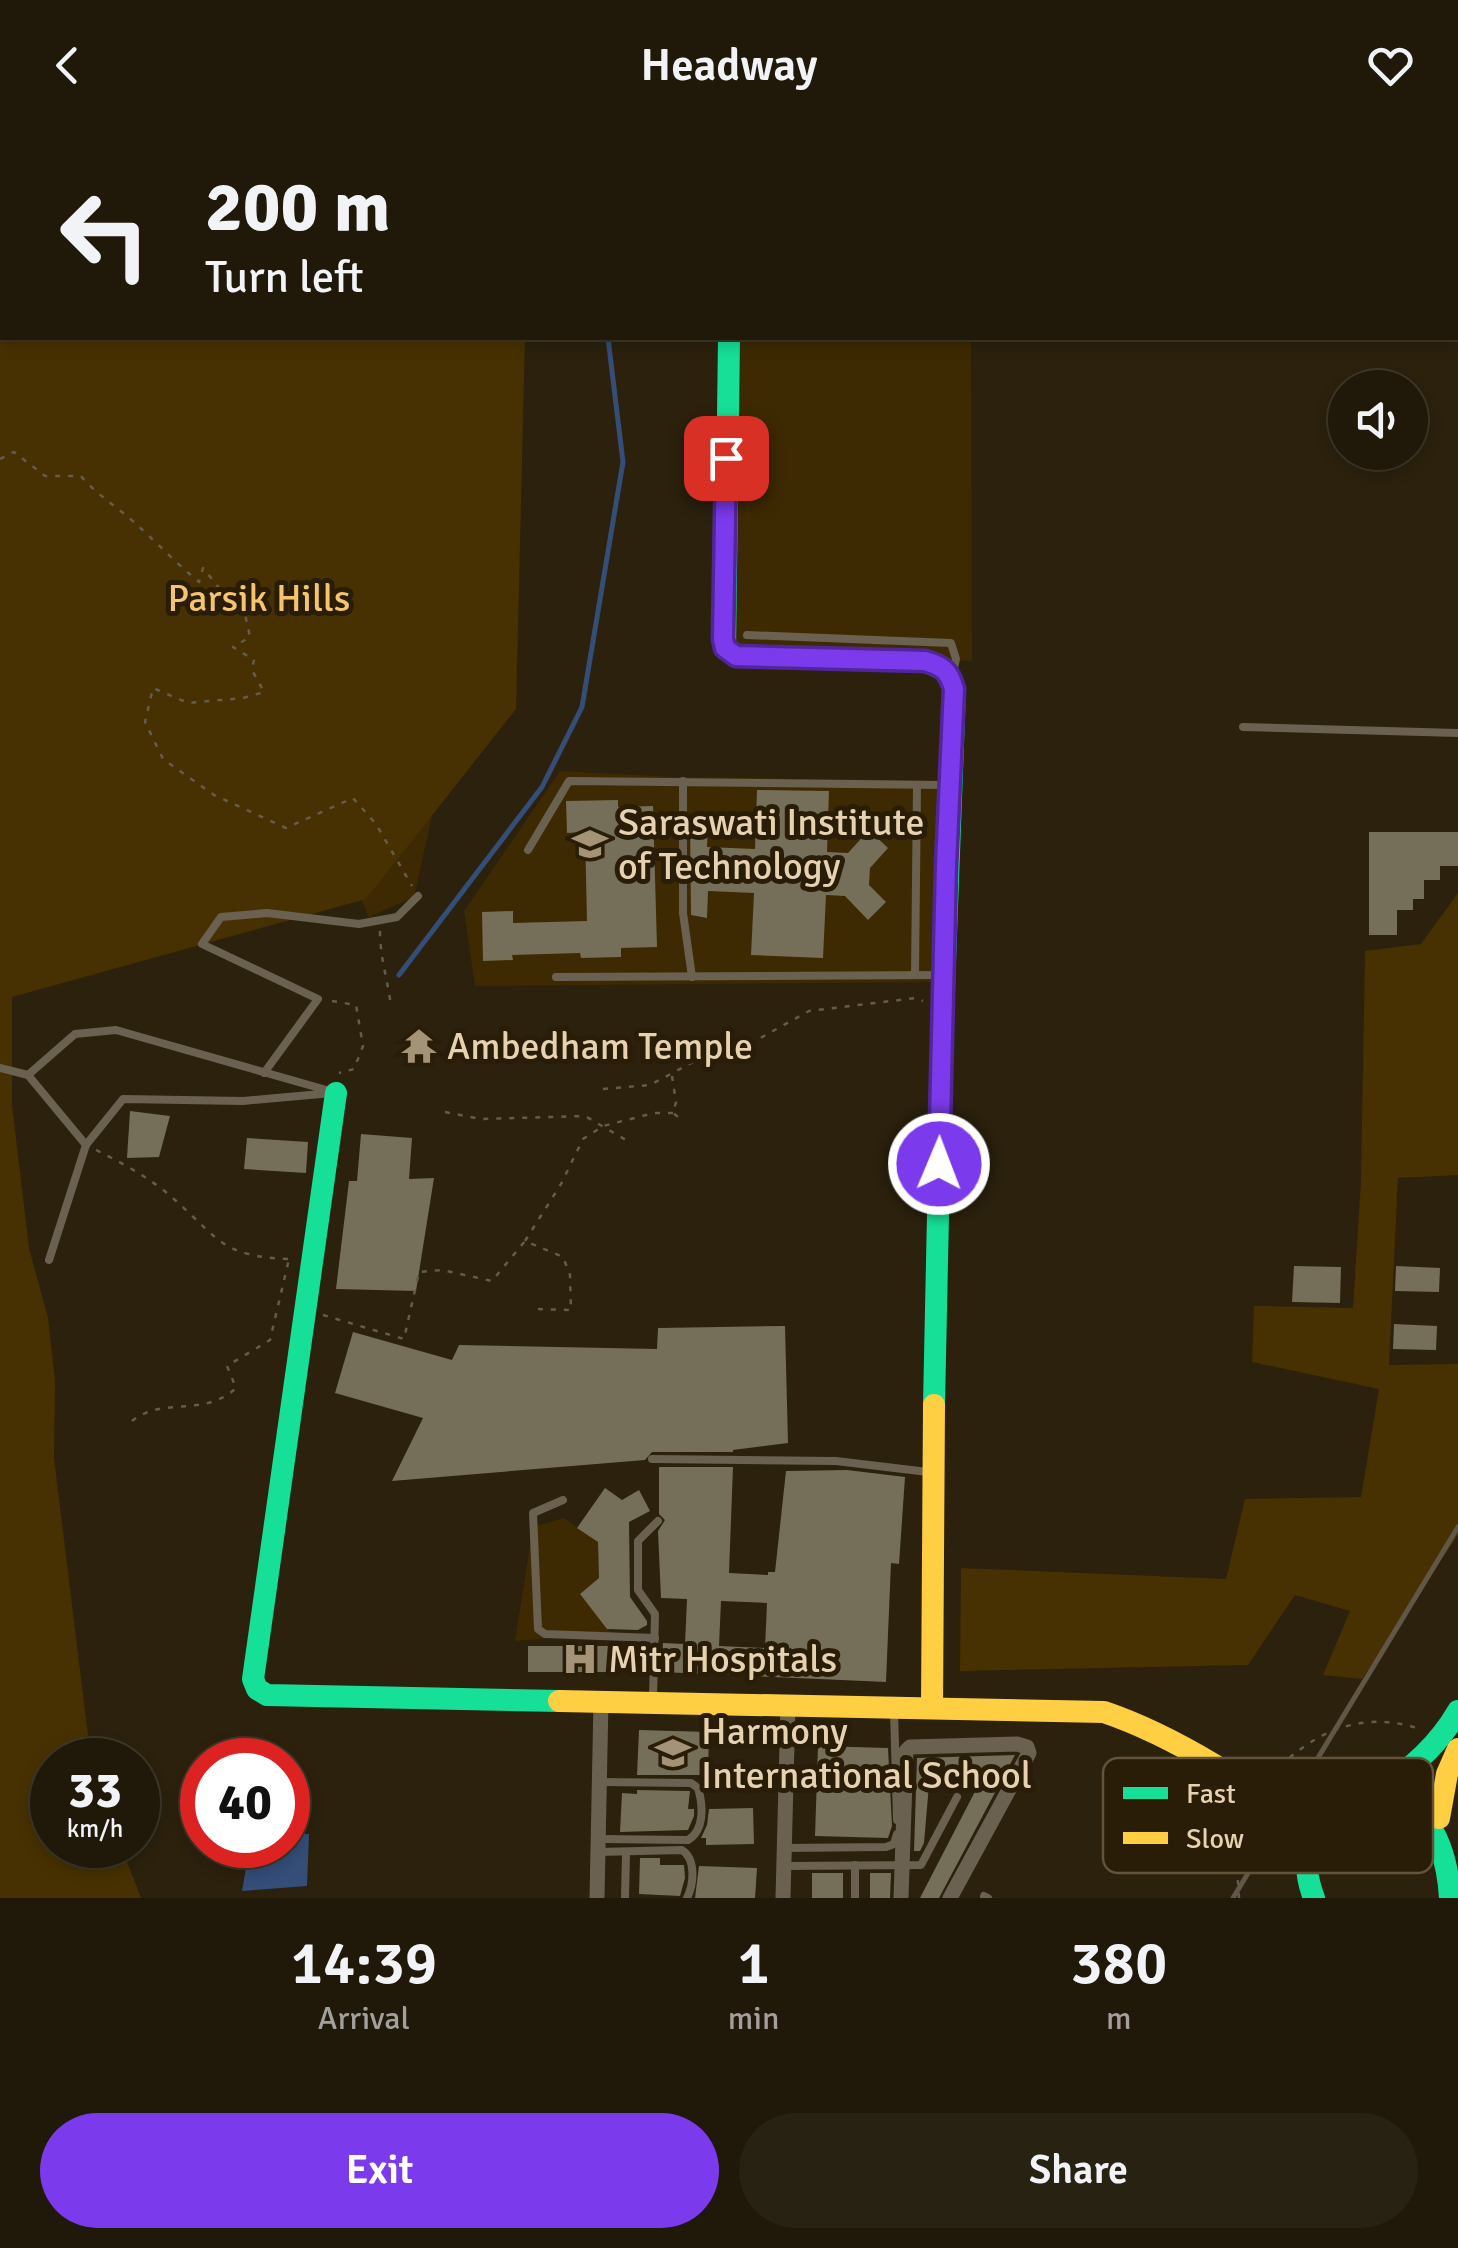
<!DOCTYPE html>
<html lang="en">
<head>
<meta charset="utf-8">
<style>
	:root { --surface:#20190a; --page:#282213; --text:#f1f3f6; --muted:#a2a09c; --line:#3d382b; --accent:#7c3aed }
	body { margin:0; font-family:Signika,sans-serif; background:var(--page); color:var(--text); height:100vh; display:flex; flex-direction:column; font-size:38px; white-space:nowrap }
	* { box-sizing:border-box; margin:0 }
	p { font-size:32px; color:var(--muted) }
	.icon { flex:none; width:55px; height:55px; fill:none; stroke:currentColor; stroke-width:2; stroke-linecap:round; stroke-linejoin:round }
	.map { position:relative; height:1768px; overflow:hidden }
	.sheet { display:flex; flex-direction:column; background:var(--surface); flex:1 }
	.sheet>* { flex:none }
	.banner { position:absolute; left:0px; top:0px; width:1460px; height:210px; box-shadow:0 5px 15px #0003,0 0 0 2px var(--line); background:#20190a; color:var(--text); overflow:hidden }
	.fabs { position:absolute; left:1328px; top:240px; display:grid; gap:20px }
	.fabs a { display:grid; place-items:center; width:100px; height:100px; border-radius:50%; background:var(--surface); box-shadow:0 5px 15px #0003,0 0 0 2px var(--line); font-size:50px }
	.speed { position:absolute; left:30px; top:1608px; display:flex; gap:20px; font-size:50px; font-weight:700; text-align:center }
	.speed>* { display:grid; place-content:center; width:130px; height:130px; border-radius:50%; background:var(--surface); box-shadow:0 5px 15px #0003,0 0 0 2px var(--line); line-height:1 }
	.speed small { font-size:25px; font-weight:400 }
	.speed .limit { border:15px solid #d22; background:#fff; color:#111 }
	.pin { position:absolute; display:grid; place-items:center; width:85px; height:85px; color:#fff; margin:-42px; border-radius:20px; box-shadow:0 5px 15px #0006 }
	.me { position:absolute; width:110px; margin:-55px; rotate:1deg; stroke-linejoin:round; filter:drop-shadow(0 0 8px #0008) }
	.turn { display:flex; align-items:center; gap:35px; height:210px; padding:0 40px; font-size:45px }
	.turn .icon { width:130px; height:130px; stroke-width:2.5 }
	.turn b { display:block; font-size:70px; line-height:85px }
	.eta { display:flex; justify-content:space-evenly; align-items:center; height:170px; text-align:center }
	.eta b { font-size:60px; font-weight:600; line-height:70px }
	.cta { display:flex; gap:20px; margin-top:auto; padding:20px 40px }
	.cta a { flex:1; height:115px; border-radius:60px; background:var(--accent); color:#fff; font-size:40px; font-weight:600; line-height:115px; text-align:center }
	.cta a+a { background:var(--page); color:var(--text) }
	header { display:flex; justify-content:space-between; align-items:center; height:130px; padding:0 40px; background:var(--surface); font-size:45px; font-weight:600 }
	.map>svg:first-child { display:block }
</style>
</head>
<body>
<header><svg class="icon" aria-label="back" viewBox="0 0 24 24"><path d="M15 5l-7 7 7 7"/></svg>Headway<svg class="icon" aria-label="heart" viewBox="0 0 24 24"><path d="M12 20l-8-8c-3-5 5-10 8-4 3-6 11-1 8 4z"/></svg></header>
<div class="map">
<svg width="1458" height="1768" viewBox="0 0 1458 1768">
	<rect width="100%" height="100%" fill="#2b210d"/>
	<g fill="#3d2a02">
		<polygon points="738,208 971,208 972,531 725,518"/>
		<polygon points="560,641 673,647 938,651 936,852 475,856 464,781"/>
		<polygon points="433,681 414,767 369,787 341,725"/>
		<polygon points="564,1388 598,1412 599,1448 580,1464 611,1503 515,1511 533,1397"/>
	</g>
	<g fill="#473102">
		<polygon points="0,0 615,0 2,2 2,208 525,208 516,579 366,769 12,867 12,975 29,1118 48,1188 55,1250 54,1328 91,1630 52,1630 52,1715 113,1715 126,1729 141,1768 0,1768"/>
		<polygon points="1458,763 1458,1045 1398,1048 1389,1235 1458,1234 1458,1405 1362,1549 1323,1545 1350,1481 1295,1465 1248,1535 960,1541 961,1438 1226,1449 1245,1369 1361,1367 1379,1259 1252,1232 1254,1176 1353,1178 1361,1051 1365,821 1421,814"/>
	</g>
	<polygon fill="#344e78" points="288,1703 309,1704 307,1756 242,1761 250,1715 288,1715"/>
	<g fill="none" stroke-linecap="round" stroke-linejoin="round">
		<g stroke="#344e78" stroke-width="5">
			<polyline points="672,2 675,0"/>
			<polyline points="399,845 542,657 582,577 623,332 608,208"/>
		</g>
	</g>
	<g fill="#756e58" fill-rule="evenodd">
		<polygon points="757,660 829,661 827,722 848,723 869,700 888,718 870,738 869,755 886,772 868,790 845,766 826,765 823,828 751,825 754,763 708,761 707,788 691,785 690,692 708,692 707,717 755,719"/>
		<polygon points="618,670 618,677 653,676 657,817 621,818 621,827 581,828 580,823 512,825 513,830 483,831 482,782 513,781 513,793 587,791 585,702 567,703 566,671"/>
		<polygon points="1369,702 1458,702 1458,736 1440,736 1440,750 1424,750 1424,769 1413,769 1413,780 1397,780 1397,805 1369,805"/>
		<polygon points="130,981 170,986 159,1027 127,1028"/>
		<polygon points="361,1004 412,1008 409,1049 434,1048 416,1161 336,1159 349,1051 357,1051"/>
		<polygon points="247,1008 308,1012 306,1043 244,1039"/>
		<polygon points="1294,1136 1341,1137 1340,1173 1292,1172"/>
		<polygon points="1396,1136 1440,1138 1439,1162 1395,1161"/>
		<polygon points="1394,1194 1437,1196 1436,1220 1393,1219"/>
		<polygon points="785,1196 788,1313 733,1320 733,1322 652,1322 645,1330 392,1351 423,1288 335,1263 353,1202 452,1230 459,1215 657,1219 658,1198"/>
		<path d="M659,1337H733L729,1443L768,1445V1442H775L786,1341L847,1340L905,1347L899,1434L891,1433L886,1552L661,1542L663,1513L685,1514L687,1469L661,1468L658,1401L665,1390L659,1384ZM721,1471L767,1473L765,1518L719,1516Z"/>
		<polygon points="605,1358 622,1370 639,1360 650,1381 629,1392 630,1467 647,1491 647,1495 638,1500 607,1499 580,1464 599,1448 598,1412 577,1398"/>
		<rect x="528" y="1516" width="103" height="26"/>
		<polygon points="639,1600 709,1602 708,1645 637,1645"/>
		<polygon points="818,1616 888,1618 892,1696 888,1708 815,1706"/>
		<polygon points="1015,1625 939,1768 920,1768 983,1646 930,1643 924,1713 920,1721 914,1721 917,1628"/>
		<polygon points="637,1660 690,1661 688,1679 694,1679 694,1686 688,1700 620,1702 622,1663 637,1664"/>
		<polygon points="753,1678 754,1714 706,1715 706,1708 701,1708 707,1695 709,1679"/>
		<polygon points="640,1728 660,1728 660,1735 684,1735 685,1748 680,1766 639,1764"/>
		<polygon points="699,1736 757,1738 755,1768 695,1768"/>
		<rect x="812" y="1743" width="31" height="25"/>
		<polygon points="870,1743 891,1743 890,1768 870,1768"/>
	</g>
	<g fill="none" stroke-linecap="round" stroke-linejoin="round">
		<g stroke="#655c4c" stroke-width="2.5" stroke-dasharray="5 8" stroke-linecap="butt">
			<polyline points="979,2 980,0"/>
			<path d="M0,329L14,322L45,346H81C97,365 116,376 135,393C156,412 176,433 199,452L203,438L223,463L248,472L245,484L250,507L233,517L254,530L252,540L264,562L243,568L188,573L153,558L145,592L163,629L214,665L286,698L353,668L376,694L412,756"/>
			<path d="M380,801C380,829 388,850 391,877"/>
			<polyline points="332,871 356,875 363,916 354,939 339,943"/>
			<polyline points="672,946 676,972 673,983 682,990"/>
			<polyline points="603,959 650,955 693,932 728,926 809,881 916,868 923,871"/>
			<polyline points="445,982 480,989 585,986 626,1010"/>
			<path d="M96,1020C124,1034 152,1049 175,1070C220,1110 222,1126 288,1129"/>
			<polyline points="525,1111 561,1054 583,1009 603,996 654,983 673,983"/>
			<polyline points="323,1185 404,1209 419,1142 442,1140 492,1151 525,1111 563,1127 570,1145 571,1180 538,1179"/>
			<path d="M132,1291C162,1266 204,1288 236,1258L227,1236L270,1210L289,1129"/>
			<path d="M1271,1646C1310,1603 1361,1579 1420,1599"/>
			<polyline points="1239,1768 1236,1722 1249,1677"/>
		</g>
		<g stroke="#6a6151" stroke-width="8">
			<polyline points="805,2 808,0"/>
			<polyline points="747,505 951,513 956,529 953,543"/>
			<polyline points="1243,597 1458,603"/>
			<polyline points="683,651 683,783 692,847"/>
			<polyline points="528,720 569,651 945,655"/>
			<polyline points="915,845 917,655"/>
			<polyline points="556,847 939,845"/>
			<polyline points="0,938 28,945 86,1015 123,969 243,971 332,963"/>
			<polyline points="264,943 318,869 202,814 221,787 267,783 359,794 397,787 418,766"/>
			<polyline points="28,945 75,904 116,900 330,961"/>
			<polyline points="49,1130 86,1015"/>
			<polyline points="652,1329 836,1331 928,1342"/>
			<polyline points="563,1370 533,1383 538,1499 545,1504 655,1508"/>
			<polyline points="653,1568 655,1484 638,1460 638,1411 658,1391"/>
			<polyline points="894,1579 897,1690"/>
			<path d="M600,1709L688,1710C705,1700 703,1675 698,1658L691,1653L600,1652"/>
			<polyline points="785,1718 886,1717 894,1714 897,1704"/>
			<path d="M598,1722L682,1720C696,1729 694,1754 687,1768"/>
			<polyline points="855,1735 855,1768"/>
			<polyline points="784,1736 921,1735 957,1667"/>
			<polyline points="984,1766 988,1768"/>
			<polyline points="625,1768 626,1722"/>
		</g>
		<g stroke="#6a6151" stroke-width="15">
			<polyline points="597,1768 601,1571"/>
			<polyline points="783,1768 788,1575"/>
			<polyline points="901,1768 906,1621 910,1617 1017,1614 1027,1617 1029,1623 950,1768"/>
		</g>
		<g stroke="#16e098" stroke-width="22">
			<polyline points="729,208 725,518 736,526 925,531 944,540 955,559 941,941 934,1275"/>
			<polyline points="336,963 253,1549 257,1559 267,1565 559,1571"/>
			<path d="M1373,1662C1409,1642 1437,1617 1458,1581"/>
			<path d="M1314,1768C1271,1659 1440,1601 1450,1768"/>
		</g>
		<g stroke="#ffcf43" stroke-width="22">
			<path d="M559,1571L1104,1582C1178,1607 1252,1657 1315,1702"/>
			<polyline points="932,1578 934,1275"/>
			<polyline points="1439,1688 1447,1644 1458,1619"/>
		</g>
		<polyline stroke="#615746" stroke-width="5" points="1233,1768 1458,1397"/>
	</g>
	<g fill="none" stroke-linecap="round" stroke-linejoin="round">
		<defs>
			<path id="route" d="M726,328L723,509L725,518L736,526L925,531C943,536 949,541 954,559L946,736L939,1034"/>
		</defs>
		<use href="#route" stroke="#51269a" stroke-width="25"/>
		<use href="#route" stroke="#7c3aed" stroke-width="18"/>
	</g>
	<defs>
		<symbol id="university-bare" viewBox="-9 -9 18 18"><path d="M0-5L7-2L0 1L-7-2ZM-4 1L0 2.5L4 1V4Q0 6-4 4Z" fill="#a59377" stroke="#291d07" stroke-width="2.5" paint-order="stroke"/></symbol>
		<symbol id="temple-bare" viewBox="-9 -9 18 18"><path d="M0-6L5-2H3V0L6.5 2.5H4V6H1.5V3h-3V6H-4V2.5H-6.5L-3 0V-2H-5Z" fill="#a59377" stroke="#291d07" stroke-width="2.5" paint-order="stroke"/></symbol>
		<symbol id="hospital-bare" viewBox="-9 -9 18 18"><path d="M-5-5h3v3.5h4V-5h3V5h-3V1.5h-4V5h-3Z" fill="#a59377" stroke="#291d07" stroke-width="2.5" paint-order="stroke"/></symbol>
		<symbol id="school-bare" viewBox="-9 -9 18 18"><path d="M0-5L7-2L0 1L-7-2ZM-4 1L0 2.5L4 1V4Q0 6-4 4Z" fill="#a59377" stroke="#291d07" stroke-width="2.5" paint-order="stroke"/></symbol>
	</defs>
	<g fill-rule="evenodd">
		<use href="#university-bare" x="565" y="689" width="50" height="50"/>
		<use href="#temple-bare" x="394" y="891" width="50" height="50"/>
		<use href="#hospital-bare" x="555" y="1504" width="50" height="50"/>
		<use href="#school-bare" x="648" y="1598" width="50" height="50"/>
	</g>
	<g text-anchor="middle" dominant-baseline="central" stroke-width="10" stroke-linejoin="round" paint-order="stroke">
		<g font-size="38" fill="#f5c46d" stroke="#291d07">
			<text x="259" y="468">Parsik Hills</text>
		</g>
		<g font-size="38" fill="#e6d1b0" stroke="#291d07" text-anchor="start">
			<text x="618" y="692">Saraswati Institute<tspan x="618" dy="44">of Technology</tspan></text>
			<text x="447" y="916">Ambedham Temple</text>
			<text x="608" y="1529">Mitr Hospitals</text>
			<text x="701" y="1601">Harmony<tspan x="701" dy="44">International School</tspan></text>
		</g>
	</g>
	<rect x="1103" y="1628" width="330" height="115" rx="15" fill="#291d07" stroke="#62533a" stroke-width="2.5"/>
	<rect x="1123" y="1657" width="45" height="12" fill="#16e098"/>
	<rect x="1123" y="1702" width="45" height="12" fill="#ffcf43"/>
	<g font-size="28" fill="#e6d1b0">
		<text x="1186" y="1673">Fast</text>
		<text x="1186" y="1718">Slow</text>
	</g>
</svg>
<div class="fabs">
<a><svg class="icon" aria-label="sound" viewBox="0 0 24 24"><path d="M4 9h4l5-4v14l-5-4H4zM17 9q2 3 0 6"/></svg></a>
</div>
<div class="speed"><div>33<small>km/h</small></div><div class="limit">40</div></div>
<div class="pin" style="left:726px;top:328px;background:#d93025"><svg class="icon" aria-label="arrive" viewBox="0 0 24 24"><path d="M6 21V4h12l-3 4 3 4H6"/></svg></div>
<svg class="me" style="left:939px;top:1034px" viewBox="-20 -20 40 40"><circle r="17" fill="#7c3aed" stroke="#fff" stroke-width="3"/><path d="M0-11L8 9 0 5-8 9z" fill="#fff"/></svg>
<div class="banner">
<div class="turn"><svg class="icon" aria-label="left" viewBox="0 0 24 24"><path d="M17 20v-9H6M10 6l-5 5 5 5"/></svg><div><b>200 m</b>Turn left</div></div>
</div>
</div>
<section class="sheet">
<div class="eta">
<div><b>14:39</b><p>Arrival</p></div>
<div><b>1</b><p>min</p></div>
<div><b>380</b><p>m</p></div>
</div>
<div class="cta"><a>Exit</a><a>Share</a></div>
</section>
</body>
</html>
